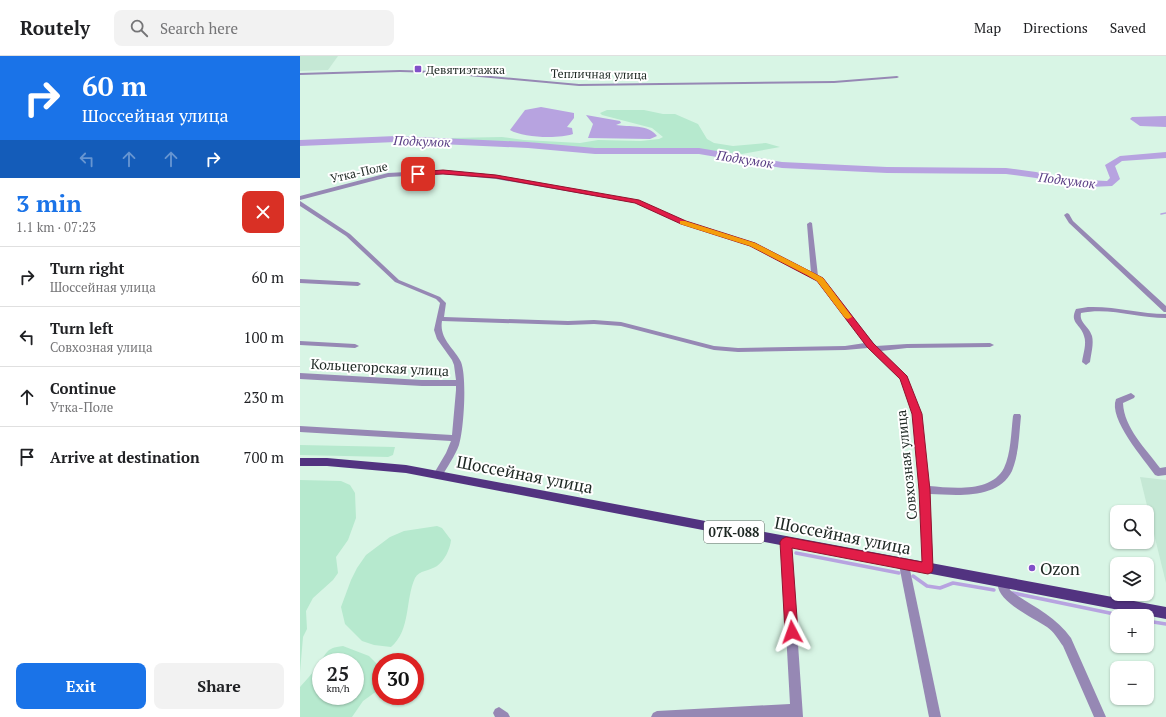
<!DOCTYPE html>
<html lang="en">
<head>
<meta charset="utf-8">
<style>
	:root { --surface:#fff; --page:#f2f2f2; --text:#202124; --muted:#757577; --line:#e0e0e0; --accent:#1a73e8 }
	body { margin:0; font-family:"PT Serif",serif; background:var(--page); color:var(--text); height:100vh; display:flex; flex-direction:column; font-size:15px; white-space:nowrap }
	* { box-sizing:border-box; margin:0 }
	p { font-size:13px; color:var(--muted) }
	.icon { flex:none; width:22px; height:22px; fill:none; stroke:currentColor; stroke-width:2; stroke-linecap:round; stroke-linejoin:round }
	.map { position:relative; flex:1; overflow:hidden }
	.drawer { display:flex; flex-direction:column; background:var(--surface); width:300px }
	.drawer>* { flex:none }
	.top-card { background:#1a73e8; color:#fff; overflow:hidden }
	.fabs { position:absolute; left:810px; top:449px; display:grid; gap:8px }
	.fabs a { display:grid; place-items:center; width:44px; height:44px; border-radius:8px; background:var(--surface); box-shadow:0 1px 3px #0004; font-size:20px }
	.speed { position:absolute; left:12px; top:597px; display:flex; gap:8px; font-size:20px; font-weight:700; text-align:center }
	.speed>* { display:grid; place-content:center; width:52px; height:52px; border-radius:50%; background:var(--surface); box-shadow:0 1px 3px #0004; line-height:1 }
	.speed small { font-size:10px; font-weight:400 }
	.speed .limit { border:6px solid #d22; background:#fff; color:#111 }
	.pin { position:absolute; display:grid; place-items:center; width:34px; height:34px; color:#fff; margin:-17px; border-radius:8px; box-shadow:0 2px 6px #0006 }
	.me { position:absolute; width:44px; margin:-22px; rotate:356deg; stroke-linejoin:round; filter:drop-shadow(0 0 3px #0008) }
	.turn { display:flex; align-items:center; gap:14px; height:84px; padding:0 16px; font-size:18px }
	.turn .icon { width:52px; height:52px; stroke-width:2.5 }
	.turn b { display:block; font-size:28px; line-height:34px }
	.lanes { display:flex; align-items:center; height:38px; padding:0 16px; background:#0003; justify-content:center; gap:20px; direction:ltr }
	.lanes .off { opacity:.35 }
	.round { display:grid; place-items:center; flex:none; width:42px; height:42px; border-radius:8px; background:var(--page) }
	.headline { display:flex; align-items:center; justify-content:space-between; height:68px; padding:0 16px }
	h1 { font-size:24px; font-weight:700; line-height:30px; color:var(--accent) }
	.action { display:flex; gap:8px; margin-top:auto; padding:8px 16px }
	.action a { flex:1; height:46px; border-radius:8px; background:var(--accent); color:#fff; font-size:16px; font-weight:700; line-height:46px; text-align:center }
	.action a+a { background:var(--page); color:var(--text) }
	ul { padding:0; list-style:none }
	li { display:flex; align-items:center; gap:12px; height:60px; padding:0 16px; border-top:1px solid var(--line) }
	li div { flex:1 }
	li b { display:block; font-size:15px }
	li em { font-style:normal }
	header { display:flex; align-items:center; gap:24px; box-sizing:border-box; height:56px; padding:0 20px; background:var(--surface); border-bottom:1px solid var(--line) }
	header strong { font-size:19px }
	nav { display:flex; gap:22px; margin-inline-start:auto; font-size:14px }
	.search { width:280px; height:36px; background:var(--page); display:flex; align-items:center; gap:10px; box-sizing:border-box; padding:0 14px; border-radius:8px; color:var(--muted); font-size:15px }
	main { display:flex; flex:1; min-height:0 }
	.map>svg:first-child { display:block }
</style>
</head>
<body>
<header>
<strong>Routely</strong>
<div class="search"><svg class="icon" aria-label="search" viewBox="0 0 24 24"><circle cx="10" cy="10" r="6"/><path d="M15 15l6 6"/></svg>Search here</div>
<nav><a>Map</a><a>Directions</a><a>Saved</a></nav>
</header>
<main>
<section class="drawer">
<div class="top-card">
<div class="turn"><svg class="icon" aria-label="right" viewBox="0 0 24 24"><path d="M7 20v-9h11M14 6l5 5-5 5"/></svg><div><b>60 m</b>Шоссейная улица</div></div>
<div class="lanes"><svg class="icon off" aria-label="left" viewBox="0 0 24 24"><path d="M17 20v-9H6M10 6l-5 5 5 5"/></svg><svg class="icon off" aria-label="ahead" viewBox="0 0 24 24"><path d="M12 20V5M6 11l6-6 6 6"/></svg><svg class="icon off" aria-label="ahead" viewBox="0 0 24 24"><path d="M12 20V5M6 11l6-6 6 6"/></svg><svg class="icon" aria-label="right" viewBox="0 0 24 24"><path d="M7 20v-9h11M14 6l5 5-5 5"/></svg></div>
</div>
<div class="headline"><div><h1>3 min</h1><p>1.1 km · 07:23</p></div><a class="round" style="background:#d93025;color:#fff"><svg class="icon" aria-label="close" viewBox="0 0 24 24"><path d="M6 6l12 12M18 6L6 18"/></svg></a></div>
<ul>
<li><svg class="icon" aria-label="right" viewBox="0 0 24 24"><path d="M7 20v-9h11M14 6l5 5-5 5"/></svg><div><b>Turn right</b><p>Шоссейная улица</p></div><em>60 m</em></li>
<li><svg class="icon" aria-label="left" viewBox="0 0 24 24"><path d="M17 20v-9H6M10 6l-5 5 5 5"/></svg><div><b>Turn left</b><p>Совхозная улица</p></div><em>100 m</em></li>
<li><svg class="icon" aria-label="ahead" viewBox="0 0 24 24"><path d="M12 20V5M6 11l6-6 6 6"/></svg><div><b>Continue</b><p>Утка-Поле</p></div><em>230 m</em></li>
<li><svg class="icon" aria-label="arrive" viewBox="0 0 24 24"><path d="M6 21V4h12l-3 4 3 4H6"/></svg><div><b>Arrive at destination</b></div><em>700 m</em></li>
</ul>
<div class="action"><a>Exit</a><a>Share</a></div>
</section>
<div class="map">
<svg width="866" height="661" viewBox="0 0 866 661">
	<rect width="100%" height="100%" fill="#d8f5e5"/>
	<g fill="#c5e8d5">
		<polygon points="0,0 38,0 28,14 0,15"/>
		<polygon points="840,421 866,424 866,527"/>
	</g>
	<g fill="#b6e9ce" fill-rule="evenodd">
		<polygon points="307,54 344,54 363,58 375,58 398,68 407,83 414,87 433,90 466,87 480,91 442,98 380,92 288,93 226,86 167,85 155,84 151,82 202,81 224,84 280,87 298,84 341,85 359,83 363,81 352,72 302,59 300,57"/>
		<polygon points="0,389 95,391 93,399 88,401 0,399"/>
		<polygon points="0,424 41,425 50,429 55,437 56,462 48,484 36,501 38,517 33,524 13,542 6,555 7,573 3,581 0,616"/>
		<path d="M137,470L142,472L151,484C150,493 145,504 137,510C130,515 119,514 115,522C105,544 111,574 91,591L74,589L62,585L45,568L41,551L51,524L57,512L66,499L90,481L104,475Z"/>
		<path d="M43,590L69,600L81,612V632L63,645L52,661H0V631C6,624 12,618 17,611C27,598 24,592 43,590ZM21,606H55V640H21Z"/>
	</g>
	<g fill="#b7a3e0">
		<path d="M241,51L274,57V62L267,71L272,72L273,78C259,83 223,82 210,74L225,54Z"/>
		<path d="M286,59L320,65L321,67L316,69C328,71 349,68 357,80L350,83L288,82L293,68Z"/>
		<polygon points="866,60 866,71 840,70 830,63 832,61"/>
	</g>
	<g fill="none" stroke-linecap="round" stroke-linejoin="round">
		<polyline stroke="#b7a3e0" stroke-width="1.5" points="861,158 866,157"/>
		<g stroke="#b7a3e0" stroke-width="3.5">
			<polyline points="496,497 599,517"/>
			<polyline points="613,520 627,530 640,532 653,527 694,534"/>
			<polyline points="713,537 824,560"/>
			<polyline points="847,565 866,568"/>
		</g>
		<polygon fill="#b7a3e0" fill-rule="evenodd" points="96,80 228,86 295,92 399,92 482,106 587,111 706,112 736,116 765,123 807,125 810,122 805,109 820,100 866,96 866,102 822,105 815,110 820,123 812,130 790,131 765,129 736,122 706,118 587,117 482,112 399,98 295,98 228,92 96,86 0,90 0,84"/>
		<g fill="#9688b4" fill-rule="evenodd">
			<polygon points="100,14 135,15 279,28 534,25 597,20 599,21 597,22 534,27 279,30 135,17 100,16 0,19 0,17"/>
			<path d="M143,114L196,119L338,145L386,166L455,188L511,217L507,168L510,166L512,167L518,220L522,223L576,290L607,288L690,287L694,289L690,291L607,292L581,295L607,320L621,358L629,430C653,432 691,437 704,412C711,397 711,377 713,360L714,358H720L721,360C719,378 719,398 712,415C698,444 656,439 630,438L633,512L632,515L628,517L624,515L623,512L620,434L613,358L600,323L568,292L545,294L438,296L414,294L321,270L294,268L268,269L142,265C139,283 154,292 161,306C167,321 164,373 159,389C155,400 147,411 141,422L138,423L135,422L133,419L146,397L151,385L0,376V370L152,379L156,334V330H122L0,323V317L122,324H156L154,309L152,304L137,283L134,274L140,247L136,243L95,226L46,180L0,150V145L50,178L99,224L140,241L146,247L144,261L268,265L294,264L321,266L414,290L438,292L545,290L565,287L518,225L451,190L382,168L335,147L196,123L143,118L88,121L0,144V140L88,117Z"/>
			<polygon points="767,157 769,158 773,165 866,250 866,256 864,256 769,167 764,159"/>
			<polygon points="0,223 58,226 61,228 58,230 0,227"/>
			<path d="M788,251C815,250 840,258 866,258V262C838,262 809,251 781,257C779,267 789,270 792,280C794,288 791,298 790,306L786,309L782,306C783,298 787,288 784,280C781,268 769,267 776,253Z"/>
			<polygon points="0,285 55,288 59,290 55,292 0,289"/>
			<path d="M831,337L835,340L834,342L823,347C824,372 846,393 860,412L866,411V419L858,420L855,419C844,403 808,363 816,343Z"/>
			<polygon points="486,482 490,483 491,486 503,661 351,661 353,657 357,655 490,648 481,486 482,483"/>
			<polygon points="604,504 608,506 609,509 641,661 629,661 599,509 600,506"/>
			<path d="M703,521L707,523L710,534L715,538C735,551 757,562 771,582L806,661H794L763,590C758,583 754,576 747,571C733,561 690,543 699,523Z"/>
			<polygon points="199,651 208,657 210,661 195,661 193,657 195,653"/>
		</g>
		<polygon fill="#523380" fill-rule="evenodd" points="0,402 27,402 106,409 866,551 866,563 106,417 27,410 0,410"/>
	</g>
	<polygon fill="#e11d48" stroke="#92132f" points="143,114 196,119 339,144 386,165 455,187 523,222 573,287 607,320 622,358 630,434 633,512 632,516 628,518 492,492 498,576 496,581 492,583 487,581 485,576 480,486 482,483 486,481 622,506 619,434 612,358 600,323 567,291 517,225 450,190 381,168 335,147 196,122 143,118 118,119 115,118 118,116"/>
	<polygon fill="#f59e0b" points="380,165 385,165 455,187 512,216 523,222 552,261 548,263 545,262 517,225 507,219 450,190 380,168"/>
	<g fill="#8150c8" stroke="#fff" stroke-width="1.5">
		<rect x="114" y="9" width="8" height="8" rx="2"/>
		<circle cx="732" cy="512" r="4"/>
	</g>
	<g text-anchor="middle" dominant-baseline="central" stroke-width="4" stroke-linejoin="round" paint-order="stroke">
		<g font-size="12" fill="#1d2722" stroke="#fff" text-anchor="start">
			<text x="126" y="13">Девятиэтажка</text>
		</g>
		<g font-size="12" fill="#1d2722" stroke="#fff">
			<text transform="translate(299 18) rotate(1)">Тепличная улица</text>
			<text transform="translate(59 116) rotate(-13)">Утка-Поле</text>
		</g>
		<g font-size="13" font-style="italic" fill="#583c84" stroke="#fff">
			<text transform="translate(122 85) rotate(2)">Подкумок</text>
			<text transform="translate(445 103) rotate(9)">Подкумок</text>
			<text transform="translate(767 124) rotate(7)">Подкумок</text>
		</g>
		<rect fill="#fff" stroke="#616864" stroke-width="1" x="404" y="465" width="60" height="22" rx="3"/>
		<g font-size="13" font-weight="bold" fill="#1d2722">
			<text x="434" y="476">07К-088</text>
		</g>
		<g font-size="14" fill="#1d2722" stroke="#fff">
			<text transform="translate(80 311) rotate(3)">Кольцегорская улица</text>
			<text transform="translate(606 409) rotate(-96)">Совхозная улица</text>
		</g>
		<g font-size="17" fill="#1d2722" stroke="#fff">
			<text transform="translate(225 418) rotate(11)">Шоссейная улица</text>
			<text transform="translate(543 479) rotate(11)">Шоссейная улица</text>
		</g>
		<g font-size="17" fill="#1d2722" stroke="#fff" text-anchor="start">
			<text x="740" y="512">Ozon</text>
		</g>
	</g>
</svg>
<div class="fabs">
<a><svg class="icon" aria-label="search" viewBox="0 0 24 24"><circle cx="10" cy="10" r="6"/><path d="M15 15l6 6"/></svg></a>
<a><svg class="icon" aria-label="layers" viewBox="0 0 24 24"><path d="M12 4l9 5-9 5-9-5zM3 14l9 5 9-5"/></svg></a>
<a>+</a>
<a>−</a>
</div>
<div class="speed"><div>25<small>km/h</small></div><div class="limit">30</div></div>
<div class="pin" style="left:118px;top:118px;background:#d93025"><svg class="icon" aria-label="arrive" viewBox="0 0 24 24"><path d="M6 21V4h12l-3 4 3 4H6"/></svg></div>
<svg class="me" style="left:492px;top:576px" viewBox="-20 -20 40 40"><path d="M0-17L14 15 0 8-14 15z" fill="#e11d48" stroke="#fff" stroke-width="4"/></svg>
</div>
</main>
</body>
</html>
